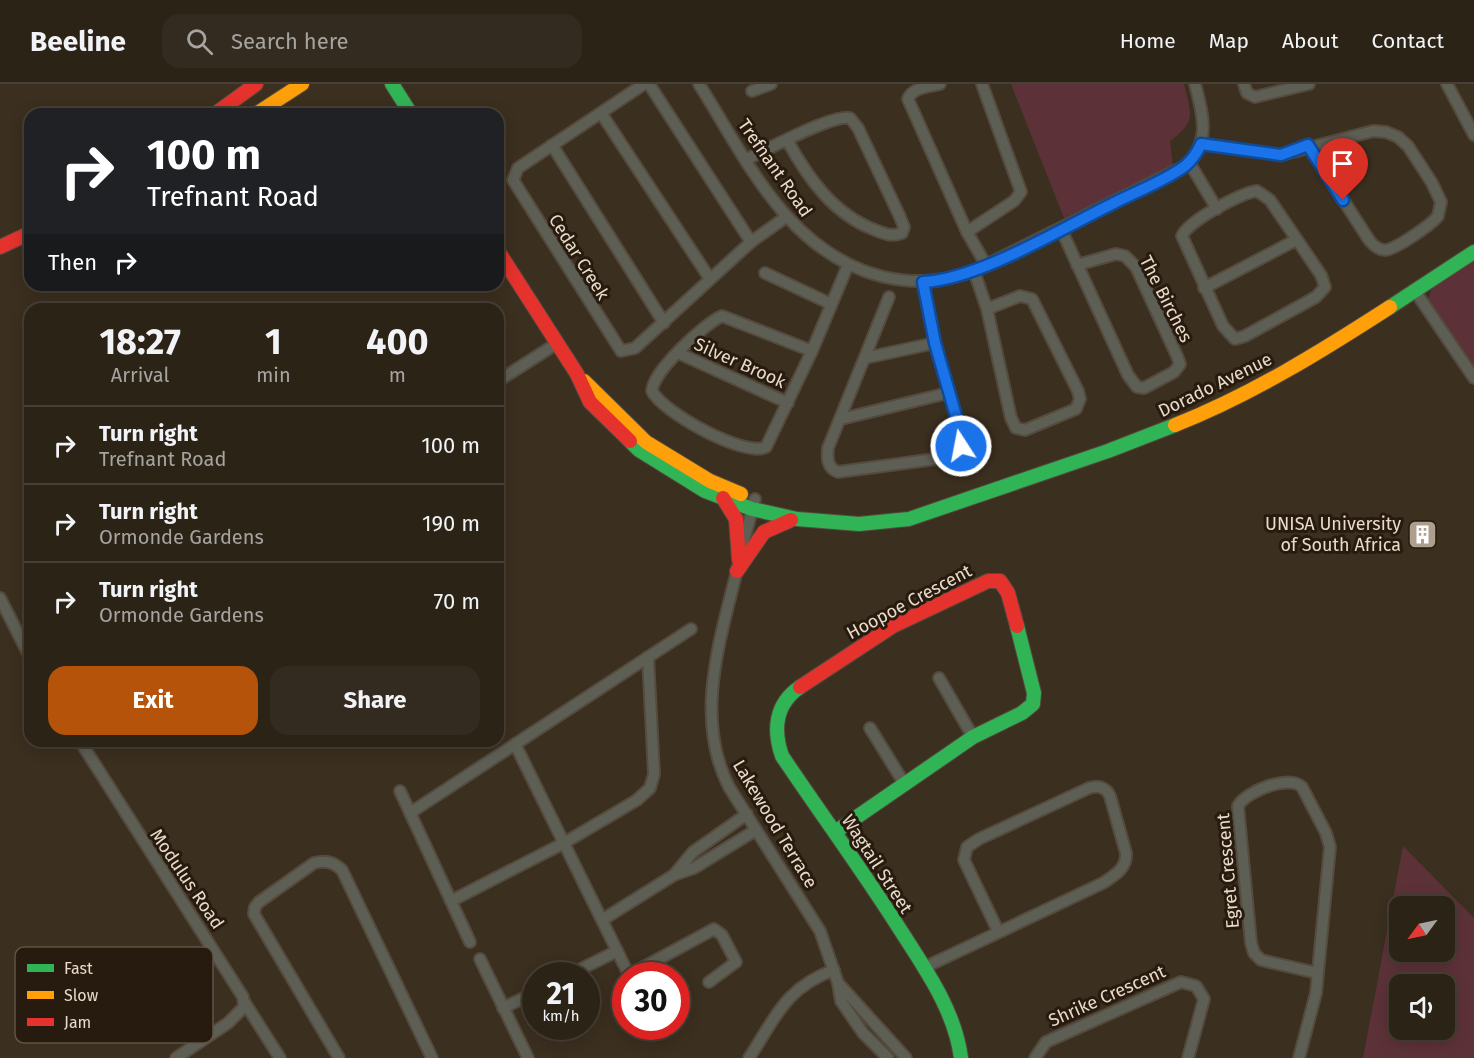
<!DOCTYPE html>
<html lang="en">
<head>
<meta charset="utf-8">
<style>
	:root { --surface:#2c2317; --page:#342b20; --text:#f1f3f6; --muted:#a6a4a1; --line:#484036; --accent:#b45309 }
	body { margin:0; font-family:"Fira Sans",sans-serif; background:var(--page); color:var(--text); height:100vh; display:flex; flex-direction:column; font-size:22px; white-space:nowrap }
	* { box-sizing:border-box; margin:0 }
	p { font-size:20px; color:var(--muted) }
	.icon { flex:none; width:33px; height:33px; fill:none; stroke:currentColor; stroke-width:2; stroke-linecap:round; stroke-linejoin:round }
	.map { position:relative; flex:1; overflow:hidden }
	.details { position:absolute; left:24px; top:219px; width:480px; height:444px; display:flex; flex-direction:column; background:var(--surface); border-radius:18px; box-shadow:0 3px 15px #0003,0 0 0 2px var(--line) }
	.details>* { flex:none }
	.top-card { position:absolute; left:24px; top:24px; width:480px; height:183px; border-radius:18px; box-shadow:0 3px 15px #0003,0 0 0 2px var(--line); background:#202124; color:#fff; overflow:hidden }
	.needle { width:39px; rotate:237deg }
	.buttons { position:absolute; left:1389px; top:812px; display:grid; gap:12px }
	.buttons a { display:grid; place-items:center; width:66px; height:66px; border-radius:12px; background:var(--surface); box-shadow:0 3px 15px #0003,0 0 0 2px var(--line); font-size:30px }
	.speed { position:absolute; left:522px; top:878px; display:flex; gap:12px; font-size:30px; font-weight:700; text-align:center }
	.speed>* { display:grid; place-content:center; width:78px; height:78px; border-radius:50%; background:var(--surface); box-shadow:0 3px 15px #0003,0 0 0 2px var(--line); line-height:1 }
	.speed small { font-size:15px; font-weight:400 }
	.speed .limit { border:9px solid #d22; background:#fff; color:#111 }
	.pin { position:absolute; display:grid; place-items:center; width:51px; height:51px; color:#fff; margin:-62px -26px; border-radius:50% 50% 50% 0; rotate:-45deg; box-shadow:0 0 6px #0007 }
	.pin .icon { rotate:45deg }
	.me { position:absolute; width:66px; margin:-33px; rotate:349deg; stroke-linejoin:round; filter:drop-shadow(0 0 4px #0008) }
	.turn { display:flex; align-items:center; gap:21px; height:126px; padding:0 24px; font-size:27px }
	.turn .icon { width:78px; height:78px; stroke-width:2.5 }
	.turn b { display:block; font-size:42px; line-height:51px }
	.then { display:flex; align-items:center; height:57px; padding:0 24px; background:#0003; gap:12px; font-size:22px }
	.eta { display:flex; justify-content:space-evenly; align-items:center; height:102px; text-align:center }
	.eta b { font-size:36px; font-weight:700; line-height:42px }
	.button { display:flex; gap:12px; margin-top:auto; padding:12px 24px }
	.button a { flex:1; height:69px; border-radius:18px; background:var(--accent); color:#fff; font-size:24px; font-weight:700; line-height:69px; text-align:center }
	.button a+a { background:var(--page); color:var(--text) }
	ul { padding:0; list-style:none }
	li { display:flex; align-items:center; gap:18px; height:78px; padding:0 24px; border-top:2px solid var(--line) }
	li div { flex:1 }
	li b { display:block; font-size:22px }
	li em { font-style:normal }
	header { display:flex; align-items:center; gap:36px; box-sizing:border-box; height:84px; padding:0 30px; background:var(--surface); border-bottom:2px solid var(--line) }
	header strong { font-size:28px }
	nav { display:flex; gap:33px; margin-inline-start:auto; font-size:21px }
	.search { width:420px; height:54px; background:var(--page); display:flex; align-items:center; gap:15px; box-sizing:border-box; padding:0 21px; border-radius:18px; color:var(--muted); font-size:22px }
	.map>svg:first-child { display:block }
</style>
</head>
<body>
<header>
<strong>Beeline</strong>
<div class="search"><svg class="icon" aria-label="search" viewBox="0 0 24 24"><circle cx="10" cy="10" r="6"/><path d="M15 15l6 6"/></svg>Search here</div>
<nav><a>Home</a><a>Map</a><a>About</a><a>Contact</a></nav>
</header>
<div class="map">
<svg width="1474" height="974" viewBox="0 0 1474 974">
	<rect width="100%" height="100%" fill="#3b2f1f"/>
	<g fill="#5c3238" fill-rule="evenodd">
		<path d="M1011,0H1184C1191,30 1197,37 1170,57L1173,83L1064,134Z"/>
		<polygon points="1474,176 1474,289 1427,218 1432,204"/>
		<path d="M1403,762L1474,834V974H1363ZM1400,822H1444V867H1400ZM1400,900H1444V945H1400Z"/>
	</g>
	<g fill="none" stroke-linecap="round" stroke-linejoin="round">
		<defs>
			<g id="street">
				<polyline points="644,0 518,84 513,96 621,267 635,264 751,158 786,133"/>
				<polyline points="649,0 751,158"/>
				<path d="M699,0C747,76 788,170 884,193C916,200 943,198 974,187L1183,83C1212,60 1203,31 1195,0"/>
				<path d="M940,0C928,3 913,3 908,15L967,148L986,181"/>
				<polyline points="1244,0 1247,9 1255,13 1309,0"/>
				<polyline points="1447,0 1474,51"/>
				<polyline points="752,7 771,0"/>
				<polyline points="601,29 710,195"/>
				<path d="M1201,60L1281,71L1373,47L1386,48L1398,53L1408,62L1432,99L1441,118L1438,132C1432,140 1395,166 1385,166C1378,166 1373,161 1369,156L1308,61"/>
				<polyline points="552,61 664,239"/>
				<path d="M747,75C767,66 832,30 850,34L858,44L900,133L904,143L902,149C892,153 885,150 875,146C833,130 808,94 787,56"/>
				<polyline points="1189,78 1217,125"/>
				<path d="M1257,107L1270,116L1321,191L1325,203L1316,213L1245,252L1235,255L1223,242L1182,152C1188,137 1241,109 1257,107Z"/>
				<polyline points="1061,145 1128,291 1137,303 1144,304 1174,288 1180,280 1177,272 1136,183 1125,172 1116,170 1077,181"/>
				<polyline points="967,148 1014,117 1021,108 982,0"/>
				<polyline points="974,187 987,225 1011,334 1016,344 1025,346 1076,325 1080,315 1078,307 1032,215 1020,212 987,225"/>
				<polyline points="765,189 831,220"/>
				<polyline points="1204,204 1296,156"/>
				<polyline points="1415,207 1474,294"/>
				<path d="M889,213L828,364C827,374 827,384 838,388L943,374C955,371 962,366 962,353L935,259L923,198"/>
				<path d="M812,267L722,232C704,240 653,287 652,307C662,328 745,374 766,363L812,267L848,181"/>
				<polyline points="678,269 788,319"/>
				<polyline points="865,274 935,259"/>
				<polyline points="498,297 556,260"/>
				<polyline points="841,335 948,309"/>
				<polyline points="742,464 755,415"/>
				<path d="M738,482C721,554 693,632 729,703L820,847L838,899L841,917L863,949L888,974"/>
				<polyline points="0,514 30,573"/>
				<polyline points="939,594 973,653"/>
				<polyline points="870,644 904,699"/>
				<polyline points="80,657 243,913 244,923 228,939 176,974"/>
				<polyline points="515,660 629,891"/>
				<polyline points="400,707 470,858"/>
				<polyline points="410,729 691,545"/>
				<polyline points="674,791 693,768 747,730"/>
				<polyline points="451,817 564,759 637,716 650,704 654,690 648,573"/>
				<polyline points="602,836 674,791 694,784 756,746"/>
				<polyline points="480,875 528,974"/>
				<path d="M923,884L1103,799C1115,791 1127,784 1126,769L1110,712C1106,703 1098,701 1089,704L979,755L967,763L964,776L998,847"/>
				<polyline points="569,891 617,867"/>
				<polyline points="629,891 714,845 722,851 736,878 709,898"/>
				<polyline points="838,899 906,974"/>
				<polyline points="245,919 280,974"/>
				<polyline points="503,924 536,908"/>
				<path d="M339,974L254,830L255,823L259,818L314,779C326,776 333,778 342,786L432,974"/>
				<path d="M749,974C775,934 786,903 834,886"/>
				<polyline points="1035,974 1046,958 1181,898 1196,902 1204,915 1188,974"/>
				<path d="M1299,974L1316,909L1330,763L1326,749L1302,703C1290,690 1246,707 1238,722L1251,859L1254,869L1261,876L1317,889"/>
			</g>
			<g id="fast">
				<polyline points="392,0 411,30"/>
				<polyline points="1390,223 1474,168"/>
				<polyline points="630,357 639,366 705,407 752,425 797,435 859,440 909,435 1108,367 1175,341"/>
				<path d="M800,603C775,620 773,646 782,672C821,730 863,787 901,847C926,886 955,927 961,974"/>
				<polyline points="835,748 973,653 1022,629 1033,620 1034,609 1017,542"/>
			</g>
			<g id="slow">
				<polyline points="256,30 302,0"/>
				<polyline points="584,297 646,358 710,397 741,410"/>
				<path d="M1175,341C1251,311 1322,267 1390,223"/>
			</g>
			<g id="jam">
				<polyline points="215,30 256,0"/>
				<polyline points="0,163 30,149"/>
				<polyline points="498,167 577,290 590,318 630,357"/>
				<polyline points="723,414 736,435 739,476"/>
				<polyline points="737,487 764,448 791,436"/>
				<polyline points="800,603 893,542 988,497 1000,497 1008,509 1017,542"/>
			</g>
		</defs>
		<use href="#street" stroke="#544a3d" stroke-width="14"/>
		<use href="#fast" stroke="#544a3d" stroke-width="16"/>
		<use href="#slow" stroke="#544a3d" stroke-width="16"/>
		<use href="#jam" stroke="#544a3d" stroke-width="16"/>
		<use href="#street" stroke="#5d5f55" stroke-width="10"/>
		<use href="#fast" stroke="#30b455" stroke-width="14"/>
		<use href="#slow" stroke="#ff9f0a" stroke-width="14"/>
		<use href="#jam" stroke="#e5322d" stroke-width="14"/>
	</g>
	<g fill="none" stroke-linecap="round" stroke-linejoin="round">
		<defs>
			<path id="route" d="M961,362L962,353L935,259L923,198C977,196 1061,145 1112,120C1135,108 1163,98 1185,82C1192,76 1197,69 1201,60L1281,71L1308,61L1343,116"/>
		</defs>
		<use href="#route" stroke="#114b97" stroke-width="15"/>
		<use href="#route" stroke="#1a73e8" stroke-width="10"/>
	</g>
	<defs>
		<symbol id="building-square" viewBox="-11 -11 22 22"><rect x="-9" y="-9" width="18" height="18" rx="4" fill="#ad9e8e" stroke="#261b0e"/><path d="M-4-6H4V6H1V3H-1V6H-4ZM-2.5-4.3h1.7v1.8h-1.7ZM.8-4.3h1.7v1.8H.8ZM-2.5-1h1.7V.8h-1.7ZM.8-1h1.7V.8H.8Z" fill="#fff"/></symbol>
	</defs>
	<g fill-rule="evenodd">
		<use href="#building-square" x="1406" y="434" width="33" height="33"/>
	</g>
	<g text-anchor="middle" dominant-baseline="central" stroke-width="6" stroke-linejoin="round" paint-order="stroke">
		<g font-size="18" fill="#eadac9" stroke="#261b0e">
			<text transform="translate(775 84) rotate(55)">Trefnant Road</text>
			<text transform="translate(579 173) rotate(58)">Cedar Creek</text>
			<text transform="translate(1166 215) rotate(63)">The Birches</text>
			<text transform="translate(740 279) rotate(24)">Silver Brook</text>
			<text transform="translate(1215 301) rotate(-26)">Dorado Avenue</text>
			<text transform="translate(909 518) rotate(-28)">Hoopoe Crescent</text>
			<text transform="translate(775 740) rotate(59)">Lakewood Terrace</text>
			<text transform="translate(877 780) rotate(57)">Wagtail Street</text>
			<text transform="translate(1228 787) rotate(-95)">Egret Crescent</text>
			<text transform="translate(187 795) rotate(56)">Modulus Road</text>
			<text transform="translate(1107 912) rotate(-24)">Shrike Crescent</text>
		</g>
		<g font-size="18" fill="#eadac9" stroke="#261b0e" text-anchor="end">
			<text x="1401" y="440">UNISA University<tspan x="1401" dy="21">of South Africa</tspan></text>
		</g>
	</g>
	<rect x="15" y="863" width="198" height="96" rx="9" fill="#261b0e" stroke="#615446" stroke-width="1.5"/>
	<rect x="27" y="880" width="27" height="8" fill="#30b455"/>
	<rect x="27" y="907" width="27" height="8" fill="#ff9f0a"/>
	<rect x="27" y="934" width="27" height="8" fill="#e5322d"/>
	<g font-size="16" fill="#eadac9">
		<text x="64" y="890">Fast</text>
		<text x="64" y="917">Slow</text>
		<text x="64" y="944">Jam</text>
	</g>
</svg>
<div class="buttons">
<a><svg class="needle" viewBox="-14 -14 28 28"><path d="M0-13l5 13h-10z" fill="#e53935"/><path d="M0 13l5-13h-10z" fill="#a6a4a1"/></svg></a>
<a><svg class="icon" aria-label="sound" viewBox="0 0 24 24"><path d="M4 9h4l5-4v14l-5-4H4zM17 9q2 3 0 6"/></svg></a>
</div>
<div class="speed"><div>21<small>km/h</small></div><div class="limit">30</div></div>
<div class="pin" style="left:1343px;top:116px;background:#d93025"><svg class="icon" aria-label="arrive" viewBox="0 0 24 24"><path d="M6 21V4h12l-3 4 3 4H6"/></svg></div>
<svg class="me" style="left:961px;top:362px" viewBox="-20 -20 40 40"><circle r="17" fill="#1a73e8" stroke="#fff" stroke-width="3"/><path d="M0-11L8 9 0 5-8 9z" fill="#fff"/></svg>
<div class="top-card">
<div class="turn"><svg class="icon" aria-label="right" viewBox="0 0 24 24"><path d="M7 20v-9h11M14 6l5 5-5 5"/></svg><div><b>100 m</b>Trefnant Road</div></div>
<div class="then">Then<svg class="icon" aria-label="right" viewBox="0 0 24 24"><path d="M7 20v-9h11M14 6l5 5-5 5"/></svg></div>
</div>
<section class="details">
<div class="eta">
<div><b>18:27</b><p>Arrival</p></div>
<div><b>1</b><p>min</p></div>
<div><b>400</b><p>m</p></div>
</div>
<ul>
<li><svg class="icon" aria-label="right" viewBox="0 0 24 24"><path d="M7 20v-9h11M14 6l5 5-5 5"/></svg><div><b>Turn right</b><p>Trefnant Road</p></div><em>100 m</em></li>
<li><svg class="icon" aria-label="right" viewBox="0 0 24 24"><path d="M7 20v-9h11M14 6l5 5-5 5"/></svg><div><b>Turn right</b><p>Ormonde Gardens</p></div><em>190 m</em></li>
<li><svg class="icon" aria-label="right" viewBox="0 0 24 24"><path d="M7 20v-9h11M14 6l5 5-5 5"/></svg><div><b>Turn right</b><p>Ormonde Gardens</p></div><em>70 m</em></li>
</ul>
<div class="button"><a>Exit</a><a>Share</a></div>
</section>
</div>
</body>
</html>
